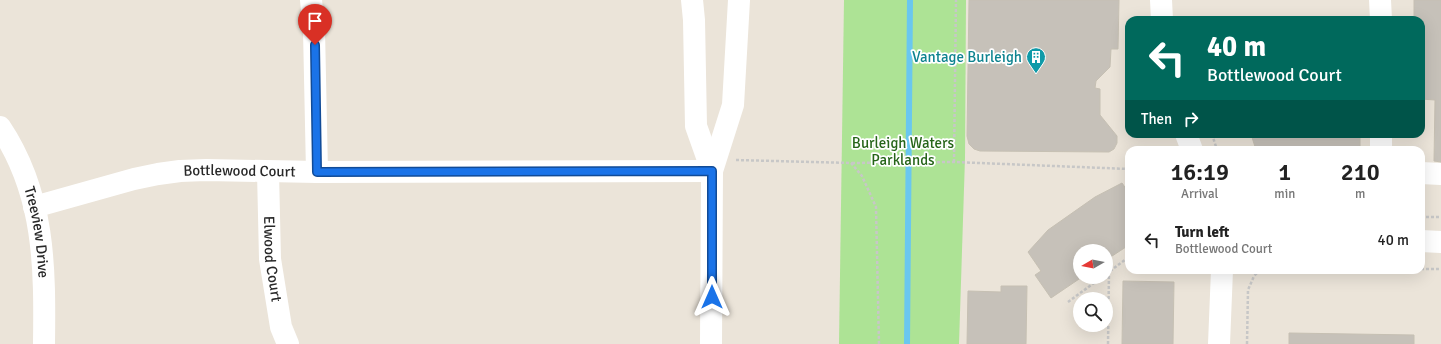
<!DOCTYPE html>
<html lang="en">
<head>
<meta charset="utf-8">
<style>
	:root { --surface:#fff; --page:#f2f2f2; --text:#222; --muted:#767676 }
	body { margin:0; font-family:Signika,sans-serif; background:var(--page); color:var(--text); height:100vh; display:flex; flex-direction:column; font-size:15px; white-space:nowrap }
	* { box-sizing:border-box; margin:0 }
	p { font-size:13px; color:var(--muted) }
	.icon { flex:none; width:22px; height:22px; fill:none; stroke:currentColor; stroke-width:2; stroke-linecap:round; stroke-linejoin:round }
	.map { position:relative; flex:1; overflow:hidden }
	.sheet { position:absolute; left:1125px; top:146px; width:300px; height:128px; display:flex; flex-direction:column; background:var(--surface); border-radius:12px; box-shadow:0 4px 16px #0002 }
	.sheet>* { flex:none }
	.guide { position:absolute; left:1125px; top:16px; width:300px; height:122px; border-radius:12px; box-shadow:0 4px 16px #0002; background:#00695c; color:#fff; overflow:hidden }
	.needle { width:26px; rotate:261deg }
	.tools { position:absolute; left:1073px; top:244px; display:grid; gap:8px }
	.tools a { display:grid; place-items:center; width:40px; height:40px; border-radius:50%; background:var(--surface); box-shadow:0 4px 16px #0002; font-size:20px }
	.pin { position:absolute; display:grid; place-items:center; width:34px; height:34px; color:#fff; margin:-41px -17px; border-radius:50% 50% 50% 0; rotate:-45deg; box-shadow:0 0 4px #0007 }
	.pin .icon { rotate:45deg }
	.me { position:absolute; width:44px; margin:-22px; rotate:0deg; stroke-linejoin:round; filter:drop-shadow(0 0 3px #0008) }
	.turn { display:flex; align-items:center; gap:14px; height:84px; padding:0 16px; font-size:18px }
	.turn .icon { width:52px; height:52px; stroke-width:2.5 }
	.turn b { display:block; font-size:28px; line-height:34px }
	.then { display:flex; align-items:center; height:38px; padding:0 16px; background:#0003; gap:8px; font-size:15px }
	.eta { display:flex; justify-content:space-evenly; align-items:center; height:68px; text-align:center }
	.eta b { font-size:24px; font-weight:600; line-height:28px }
	ul { padding:0; list-style:none }
	li { display:flex; align-items:center; gap:12px; height:52px; padding:0 16px }
	li div { flex:1 }
	li b { display:block; font-size:15px }
	li em { font-style:normal }
	.map>svg:first-child { display:block }
</style>
</head>
<body>
<div class="map">
<svg width="1441" height="344" viewBox="0 0 1441 344">
	<rect width="100%" height="100%" fill="#ebe4d9"/>
	<polygon fill="#ade395" points="844,0 966,0 965,158 959,344 839,344"/>
	<g fill="none" stroke-linecap="round" stroke-linejoin="round">
		<polyline stroke="#6ac7ef" stroke-width="6" points="907,344 910,0"/>
	</g>
	<g fill="#c6c1b9" stroke="#c6c0b3">
		<polygon points="969,0 1119,0 1118,49 1111,49 1110,67 1096,81 1095,88 1100,89 1100,115 1117,136 1117,143 1114,149 1109,152 980,151 974,149 969,144 967,136"/>
		<polygon points="1414,0 1441,0 1441,162 1434,161 1435,100 1421,99 1421,20 1414,20"/>
		<polygon points="1251,134 1360,134 1360,150 1256,150"/>
		<polygon points="1122,183 1129,193 1129,245 1106,260 1106,251 1080,251 1080,277 1082,277 1051,298 1035,275 1041,271 1028,252 1048,230 1095,197"/>
		<polygon points="1123,281 1174,282 1173,344 1122,344"/>
		<polygon points="1001,286 1027,286 1026,344 967,344 968,291 1001,292"/>
		<polygon points="1289,333 1414,335 1414,344 1289,344"/>
	</g>
	<g fill="none" stroke-linecap="round" stroke-linejoin="round">
		<g stroke="#c7c7c7" stroke-width="2.5" stroke-dasharray="3 2" stroke-linecap="butt">
			<polyline points="1212,134 1217,150"/>
			<polyline points="736,160 851,163 862,176 876,207 879,344"/>
			<polyline points="954,162 956,0"/>
			<polyline points="852,163 954,162 1129,169"/>
			<polyline points="1421,217 1441,217"/>
			<polyline points="1421,269 1441,269"/>
			<polyline points="1106,274 1129,257"/>
			<polyline points="1068,302 1102,277"/>
			<polyline points="1108,344 1109,272"/>
			<polyline points="1247,344 1248,290 1254,276 1260,270"/>
		</g>
		<g stroke="#fff" stroke-width="22">
			<polyline points="311,0 314,30 317,172"/>
			<polyline points="692,0 694,20 696,126 712,171"/>
			<polyline points="1161,0 1162,20"/>
			<polyline points="1380,0 1381,20"/>
			<path id="s1" d="M0,127C45,194 45,267 44,344"/>
			<polyline points="1186,134 1192,150"/>
			<polyline points="1381,134 1381,150"/>
			<path id="s2" d="M268,172L270,259L281,327L288,344"/>
			<polyline points="1421,173 1441,174"/>
			<path id="s3" d="M34,207L134,179L158,174L180,171L206,170L317,172L712,171"/>
			<polyline points="1421,241 1441,242"/>
			<polyline points="711,344 712,171 733,105 739,0"/>
			<polyline points="1219,344 1222,270"/>
		</g>
	</g>
	<g fill="none" stroke-linecap="round" stroke-linejoin="round">
		<defs>
			<polyline id="route" points="315,45 317,172 712,171 712,297"/>
		</defs>
		<use href="#route" stroke="#114b97" stroke-width="10"/>
		<use href="#route" stroke="#1a73e8" stroke-width="7"/>
	</g>
	<defs>
		<symbol id="building-pin" viewBox="-11 -11 22 30"><path d="M0 17L-7.5 6A9.5 9.5 0 1 1 7.5 6Z" fill="#0f9aa8" stroke="#fff"/><path d="M-4-6H4V6H1V3H-1V6H-4ZM-2.5-4.3h1.7v1.8h-1.7ZM.8-4.3h1.7v1.8H.8ZM-2.5-1h1.7V.8h-1.7ZM.8-1h1.7V.8H.8Z" fill="#fff"/></symbol>
	</defs>
	<g fill-rule="evenodd">
		<use href="#building-pin" x="1025" y="46" width="22" height="30"/>
	</g>
	<g text-anchor="middle" dominant-baseline="central" stroke-width="3.5" stroke-linejoin="round" paint-order="stroke">
		<g font-size="15" fill="#0d838f" stroke="#fff" text-anchor="end">
			<text x="1022" y="57">Vantage Burleigh</text>
		</g>
		<g font-size="15" fill="#266519" stroke="#fff">
			<text x="903" y="143">Burleigh Waters<tspan x="903" dy="17">Parklands</tspan></text>
		</g>
		<g font-size="15" fill="#282828" stroke="#fff">
			<text stroke="none"><textPath href="#s3" startOffset="210">Bottlewood Court</textPath></text>
			<text stroke="none"><textPath href="#s1" startOffset="113">Treeview Drive</textPath></text>
			<text stroke="none"><textPath href="#s2" startOffset="87">Elwood Court</textPath></text>
		</g>
	</g>
</svg>
<div class="tools">
<a><svg class="needle" viewBox="-14 -14 28 28"><path d="M0-13l5 13h-10z" fill="#e53935"/><path d="M0 13l5-13h-10z" fill="#767676"/></svg></a>
<a><svg class="icon" aria-label="search" viewBox="0 0 24 24"><circle cx="10" cy="10" r="6"/><path d="M15 15l6 6"/></svg></a>
</div>
<div class="pin" style="left:315px;top:45px;background:#d93025"><svg class="icon" aria-label="arrive" viewBox="0 0 24 24"><path d="M6 21V4h12l-3 4 3 4H6"/></svg></div>
<svg class="me" style="left:712px;top:297px" viewBox="-20 -20 40 40"><path d="M0-17L14 15 0 8-14 15z" fill="#1a73e8" stroke="#fff" stroke-width="4"/></svg>
<div class="guide">
<div class="turn"><svg class="icon" aria-label="left" viewBox="0 0 24 24"><path d="M17 20v-9H6M10 6l-5 5 5 5"/></svg><div><b>40 m</b>Bottlewood Court</div></div>
<div class="then">Then<svg class="icon" aria-label="right" viewBox="0 0 24 24"><path d="M7 20v-9h11M14 6l5 5-5 5"/></svg></div>
</div>
<section class="sheet">
<div class="eta">
<div><b>16:19</b><p>Arrival</p></div>
<div><b>1</b><p>min</p></div>
<div><b>210</b><p>m</p></div>
</div>
<ul>
<li><svg class="icon" aria-label="left" viewBox="0 0 24 24"><path d="M17 20v-9H6M10 6l-5 5 5 5"/></svg><div><b>Turn left</b><p>Bottlewood Court</p></div><em>40 m</em></li>
</ul>
</section>
</div>
</body>
</html>
